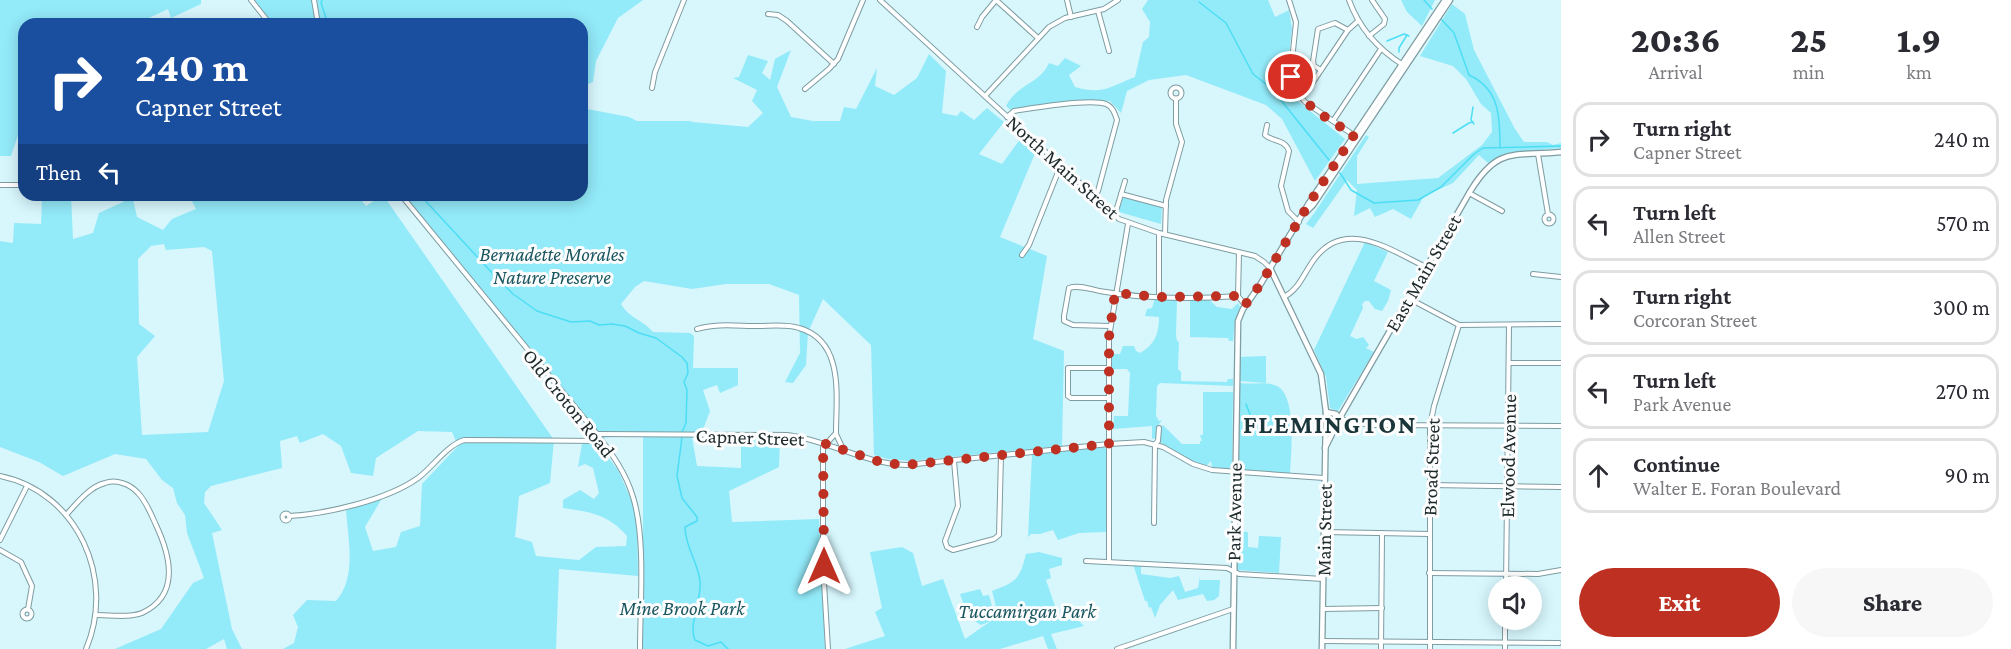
<!DOCTYPE html>
<html lang="en">
<head>
<meta charset="utf-8">
<style>
	:root { --surface:#fff; --page:#f7f7f7; --text:#2b2b33; --muted:#7c7c81; --line:#e1e1e2; --accent:#bd3022 }
	body { margin:0; font-family:"Crimson Pro",serif; background:var(--page); color:var(--text); height:100vh; display:flex; flex-direction:column; font-size:22px; white-space:nowrap }
	* { box-sizing:border-box; margin:0 }
	p { font-size:20px; color:var(--muted) }
	.icon { flex:none; width:33px; height:33px; fill:none; stroke:currentColor; stroke-width:2; stroke-linecap:round; stroke-linejoin:round }
	.map { position:relative; flex:1; overflow:hidden }
	.details { display:flex; flex-direction:column; background:var(--surface); width:450px }
	.details>* { flex:none }
	.guide { position:absolute; left:18px; top:18px; width:570px; height:183px; border-radius:18px; box-shadow:0 3px 15px #0003; background:#1a4fa0; color:#fff; overflow:hidden }
	.controls { position:absolute; left:1488px; top:576px; display:grid; gap:12px }
	.controls a { display:grid; place-items:center; width:54px; height:54px; border-radius:50%; background:var(--surface); box-shadow:0 3px 15px #0003; font-size:30px }
	.pin { position:absolute; display:grid; place-items:center; width:51px; height:51px; color:#fff; margin:-26px; border:3px solid #fff; border-radius:50%; box-shadow:0 2px 6px #0007 }
	.me { position:absolute; width:66px; margin:-33px; rotate:0deg; stroke-linejoin:round; filter:drop-shadow(0 0 4px #0008) }
	.turn { display:flex; align-items:center; gap:21px; height:126px; padding:0 18px; font-size:27px }
	.turn .icon { width:78px; height:78px; stroke-width:2.5 }
	.turn b { display:block; font-size:42px; line-height:51px }
	.then { display:flex; align-items:center; height:57px; padding:0 18px; background:#0003; gap:12px; font-size:22px }
	.eta { display:flex; justify-content:space-evenly; align-items:center; height:102px; text-align:center }
	.eta b { font-size:36px; font-weight:800; line-height:42px }
	.cta { display:flex; gap:12px; margin-top:auto; padding:12px 18px }
	.cta a { flex:1; height:69px; border-radius:36px; background:var(--accent); color:#fff; font-size:24px; font-weight:800; line-height:69px; text-align:center }
	.cta a+a { background:var(--page); color:var(--text) }
	ul { padding:0; list-style:none }
	li { display:flex; align-items:center; gap:18px; height:75px; margin:0 12px 9px; padding:0 6px; border:3px solid var(--line); border-radius:18px }
	li div { flex:1 }
	li b { display:block; font-size:22px }
	li em { font-style:normal }
	main { display:flex; flex:1; min-height:0 }
	.map>svg:first-child { display:block }
</style>
</head>
<body>
<main>
<div class="map">
<svg width="1561" height="649" viewBox="0 0 1561 649">
	<rect width="100%" height="100%" fill="#d7f7fd"/>
	<g fill="#93eaf9" fill-rule="evenodd">
		<polygon points="0,0 201,0 201,4 171,18 168,9 136,24 24,24 24,117 11,156 0,156"/>
		<polygon points="254,0 643,0 618,18 596,61 593,82 584,86 582,89 582,24 273,24"/>
		<path d="M1148,0H1268L1275,17L1289,10L1292,29L1286,80L1295,99L1345,139L1315,181L1282,119L1266,105L1186,75L1149,80L1127,91L1121,113L1110,101L1087,100L1012,111L1006,106C1018,83 1039,85 1049,63L1058,66L1065,58L1081,66L1069,75L1075,87C1102,95 1110,87 1135,77L1143,42L1149,37L1150,22L1142,9Z"/>
		<polygon points="1401,0 1435,0 1422,26 1407,12"/>
		<polygon points="1452,4 1465,14 1474,50 1515,129 1524,142 1547,142 1553,145 1561,143 1561,148 1507,153 1488,163 1479,155 1453,183 1424,196 1411,219 1393,209 1375,217 1370,208 1354,216 1357,190 1347,180 1313,228 1306,224 1315,212 1366,135 1369,137 1357,156 1357,184 1438,178 1482,145 1492,132 1491,113 1481,104 1466,79 1453,66 1420,56"/>
		<path d="M791,50L777,87L791,117L813,121H840L844,107L856,109L877,68L875,86L894,95L917,78L929,54L946,71L942,113L957,116L961,111L974,120L987,108L1004,122L979,154L1002,164L1021,138L1036,151L1000,237L1047,256L1033,339L1064,351L1062,446L909,461L888,459L874,455L871,345L823,299L808,332L806,365L793,383L785,382L800,353L799,295L769,284H726L692,289L644,281L635,287L621,304C630,319 642,319 653,332L690,333L694,336L693,368H738V385L720,393L717,385L703,390L710,411L702,432H654L603,438L404,195H582V108L629,117L637,121H691L692,122L748,127L763,113L752,101L757,90L733,78L739,77L748,55L768,61L762,73L770,80L775,59Z"/>
		<path d="M42,195H71L73,239L93,233L99,213L123,202L127,195H132L137,217L163,230L172,219L196,209L189,195H357L366,206L383,195L554,440L550,483L519,496L515,537L532,542L536,556L579,560L596,547L626,546L627,536C608,514 590,512 563,508V500L580,490L594,499L599,493L593,468L585,464L578,467L582,444H598L618,470L637,513L638,576L559,569L556,649H283L294,643L298,627L293,615L307,600L336,601C357,578 348,538 346,510L384,495L365,527L373,551L396,547L401,532L420,526L422,484L458,446L452,432L418,431L376,458L373,476L351,473L341,446L323,434L300,443L297,436L280,441L282,468L211,486L205,492L204,503L222,530L212,533L232,629L242,649H227L224,639L206,649H115L161,629L193,583L204,578L187,533L185,515L177,503L173,488L162,480L146,459L115,454L63,476L39,462L0,447V241L13,243L14,223L41,224ZM164,244L166,250L204,247L212,251L224,381L208,432L142,435L137,357L155,336L139,324L138,259L151,246Z"/>
		<polygon points="1122,196 1162,207 1161,224 1119,212"/>
		<polygon points="1365,242 1388,252 1374,281 1391,290 1388,301 1382,311 1375,309 1369,301 1365,301 1362,304 1363,308 1350,336 1357,339 1363,337 1369,345 1366,348 1374,352 1338,411 1330,408 1326,377 1314,350"/>
		<path d="M1155,298H1207L1217,307L1232,309L1238,303L1240,307L1235,319L1233,341H1229L1228,338L1190,337V301L1177,300L1176,335L1177,341L1179,342L1178,369L1181,372V381L1227,382L1228,379H1233V386L1160,383L1157,386L1156,416L1159,421L1162,420L1157,427L1156,438L1152,439V426L1113,429L1114,416H1128L1130,373L1127,369H1111L1112,354H1120L1123,346H1134L1136,351L1140,353C1155,345 1159,333 1159,317L1145,316L1147,309L1152,308Z"/>
		<polygon points="1266,356 1266,383 1239,381 1240,357"/>
		<path d="M1240,383C1251,385 1267,381 1277,386C1297,396 1291,453 1290,474L1240,470L1238,468Z"/>
		<polygon points="1203,392 1233,392 1232,466 1229,469 1212,467 1211,461 1206,466 1188,459 1160,442 1160,430 1163,425 1182,444 1200,444 1200,441 1202,441 1200,435 1203,435"/>
		<polygon points="643,437 692,437 697,466 741,468 741,438 780,440 779,467 729,491 732,522 819,519 825,649 643,649"/>
		<polygon points="1104,447 1106,449 1106,532 1079,533 1058,540 1053,530 1040,534 1031,534 1028,537 1032,455"/>
		<polygon points="1238,531 1248,532 1248,547 1258,548 1259,536 1281,537 1279,573 1237,570"/>
		<path d="M902,547L913,553L922,586L943,579L965,639L991,621L981,625C969,619 964,606 960,594L980,589L983,596L989,595L993,610L988,614L992,620L998,614L992,591C1016,582 1020,579 1026,554L1039,552L1062,558V565L1049,569L1051,578L1046,580L1059,618L1071,615L1073,619L1076,618L1084,626L1051,634L1057,649H1048L1043,636L1000,649H845L885,636L875,612L882,608L870,552Z"/>
		<polygon points="1133,564 1141,564 1141,574 1170,578 1179,576 1185,592 1198,588 1200,576 1200,580 1220,580 1219,596 1214,600 1207,601 1203,594 1178,600 1173,590 1160,605 1155,618 1151,607 1149,608 1147,601 1145,601"/>
	</g>
	<g fill="none" stroke-linecap="round" stroke-linejoin="round">
		<g stroke="#4ddef5" stroke-width="1.5">
			<polyline points="322,0 321,3 328,24"/>
			<polyline points="1424,0 1432,9"/>
			<polyline points="1199,2 1226,23 1253,74 1272,89 1329,160"/>
			<path d="M1441,19L1454,33L1469,75C1500,89 1500,118 1500,148"/>
			<polyline points="1387,41 1404,34 1409,36"/>
			<polyline points="1399,52 1399,48 1407,35"/>
			<polyline points="1473,107 1471,120 1474,124"/>
			<polyline points="1453,133 1469,123 1473,122"/>
			<polyline points="1340,173 1351,190 1374,203 1418,200 1441,187 1474,154 1483,148 1561,146"/>
			<polyline points="420,195 495,276 513,294 537,311 571,322 590,321 599,325 612,324 625,326 639,333 656,338 682,357 687,363 688,373 684,382 687,390 686,423 682,432"/>
			<polyline points="1246,404 1251,417"/>
			<path d="M682,437L677,476L682,498L697,517V521L685,527C685,547 698,562 700,581C702,600 688,625 695,640L708,646L721,642L728,649"/>
		</g>
		<defs>
			<g id="minor">
				<polyline points="251,0 270,24"/>
				<polyline points="314,0 318,24"/>
				<polyline points="880,0 1119,219 1159,233 1255,256 1264,262 1270,268"/>
				<polyline points="996,0 1038,38"/>
				<polyline points="1067,0 1071,17"/>
				<polyline points="1289,0 1296,22 1291,70 1294,88 1305,102 1355,136"/>
				<path d="M1349,0C1359,28 1378,49 1403,65"/>
				<polyline points="1098,11 1109,51"/>
				<polyline points="768,14 778,15 787,21 834,64"/>
				<polyline points="977,27 982,17 996,0"/>
				<polyline points="1369,36 1384,24 1385,19 1372,0"/>
				<polyline points="1321,70 1314,66 1313,61 1318,29 1335,23 1348,30"/>
				<circle cx="1176" cy="93" r="5.5"/>
				<polyline points="652,88 655,72 684,0"/>
				<polyline points="805,89 829,69 838,59 863,0"/>
				<polyline points="1297,93 1311,85 1348,30 1358,21"/>
				<polyline points="985,96 1049,27 1065,18 1104,9 1118,0"/>
				<path d="M1007,117L1014,111C1033,108 1090,98 1106,104C1113,107 1115,114 1117,120L1098,191L1094,198"/>
				<polyline points="1333,121 1381,49"/>
				<path d="M1267,125L1265,135C1273,142 1285,139 1289,151L1281,186L1288,211L1299,222"/>
				<polyline points="1538,154 1548,214"/>
				<polyline points="0,185 24,185"/>
				<polyline points="1469,193 1502,211"/>
				<polyline points="1121,194 1166,206"/>
				<path d="M401,195L597,434C612,454 626,473 633,497C646,538 640,606 640,649"/>
				<circle cx="1549" cy="219" r="4.5"/>
				<polyline points="1113,215 1116,211 1125,181"/>
				<polyline points="1165,234 1166,200 1182,142 1176,124 1176,99"/>
				<polyline points="1239,253 1238,296 1245,305"/>
				<polyline points="1022,255 1029,245 1060,167"/>
				<polyline points="1533,274 1561,277"/>
				<polyline points="1159,297 1159,233"/>
				<path d="M1284,297C1299,289 1303,275 1313,261C1344,216 1390,250 1426,267"/>
				<polyline points="1408,298 1459,325 1561,324"/>
				<path d="M1110,326L1073,325L1064,321V316L1069,288C1080,284 1095,291 1106,292C1145,299 1198,299 1238,296"/>
				<path d="M697,329C716,323 738,326 758,326C771,326 786,324 799,328C845,341 836,397 836,433L827,443"/>
				<polyline points="1509,363 1561,363"/>
				<polyline points="1109,398 1071,398 1068,396 1068,368 1109,368"/>
				<polyline points="1340,419 1370,425 1561,426"/>
				<path d="M597,434L787,435C828,440 865,464 906,465L1109,444L1144,442L1163,447L1193,464L1212,470L1324,478"/>
				<polyline points="836,434 843,449"/>
				<polyline points="823,443 823,566 828,649"/>
				<polyline points="954,461 958,506 945,541 947,547 953,550 994,539 999,535 1001,455"/>
				<path d="M0,476C78,492 116,579 86,649"/>
				<polyline points="1430,485 1561,487"/>
				<circle cx="286" cy="517" r="3.5"/>
				<path d="M66,515C77,503 89,487 105,483C116,479 130,484 138,493C146,501 151,514 156,525C170,555 181,595 142,613C129,618 110,615 96,615"/>
				<path d="M289,516C327,514 387,500 418,478C433,467 446,446 464,440L601,441"/>
				<polyline points="1154,523 1155,444 1158,441 1159,428"/>
				<polyline points="1324,532 1430,534"/>
				<polyline points="0,540 27,486"/>
				<polyline points="0,550 21,562 32,586 28,609"/>
				<polyline points="1086,561 1227,568 1239,574 1323,579"/>
				<polyline points="1109,562 1109,337 1128,224"/>
				<polyline points="1429,573 1538,574 1561,570"/>
				<polyline points="1506,586 1509,325"/>
				<polyline points="1323,609 1382,608"/>
				<circle cx="27" cy="614" r="4.5"/>
				<polyline points="1322,641 1559,643"/>
				<polyline points="1117,649 1233,609"/>
				<polyline points="1381,649 1382,533"/>
				<polyline points="1430,649 1430,426 1434,406 1459,325"/>
				<polyline points="1505,649 1505,620"/>
			</g>
			<g id="tertiary">
				<polyline points="1306,212 1313,205 1450,0"/>
				<polyline points="1270,268 1321,374 1326,412 1322,649"/>
				<polyline points="1326,412 1336,414 1340,419"/>
				<path d="M1325,448L1342,414L1471,190C1499,145 1515,157 1561,152"/>
				<polyline points="1233,649 1238,321 1243,309 1260,285 1309,203 1445,0"/>
			</g>
		</defs>
		<use href="#minor" stroke="#7e9ca1" stroke-width="6"/>
		<use href="#tertiary" stroke="#7e9ca1" stroke-width="7"/>
		<use href="#minor" stroke="#fff" stroke-width="4"/>
		<use href="#tertiary" stroke="#fff" stroke-width="4.5"/>
	</g>
	<g fill="none" stroke-linecap="round" stroke-linejoin="round">
		<path stroke="#bd3022" stroke-width="10" stroke-dasharray="0 18" d="M824,566L823,443L883,463L906,465L1109,444V337L1115,293L1159,297L1238,296L1245,305L1260,285L1310,202L1354,135C1332,121 1297,104 1291,77"/>
	</g>
	<g text-anchor="middle" dominant-baseline="central" stroke-width="6" stroke-linejoin="round" paint-order="stroke">
		<g font-size="20" fill="#1d292b" stroke="#fdfdfd">
			<text transform="translate(1063 167) rotate(42)">North Main Street</text>
			<text transform="translate(1423 273) rotate(-60)">East Main Street</text>
			<text transform="translate(569 403) rotate(51)">Old Croton Road</text>
			<text transform="translate(750 437) rotate(2)">Capner Street</text>
			<text transform="translate(1508 456) rotate(-89)">Elwood Avenue</text>
			<text transform="translate(1431 467) rotate(-88)">Broad Street</text>
			<text transform="translate(1234 512) rotate(-89)">Park Avenue</text>
			<text transform="translate(1324 530) rotate(-89)">Main Street</text>
		</g>
		<g font-size="20" font-style="italic" fill="#19565f" stroke="#fdfdfd">
			<text x="552" y="254">Bernadette Morales<tspan x="552" dy="23">Nature Preserve</tspan></text>
			<text x="682" y="608">Mine Brook Park</text>
			<text x="1027" y="611">Tuccamirgan Park</text>
		</g>
		<g font-size="26" font-weight="bold" letter-spacing="1.5" fill="#1b363b" stroke="#fdfdfd">
			<text x="1330" y="424">FLEMINGTON</text>
		</g>
	</g>
</svg>
<div class="controls">
<a><svg class="icon" aria-label="sound" viewBox="0 0 24 24"><path d="M4 9h4l5-4v14l-5-4H4zM17 9q2 3 0 6"/></svg></a>
</div>
<div class="pin" style="left:1291px;top:77px;background:#d93025"><svg class="icon" aria-label="arrive" viewBox="0 0 24 24"><path d="M6 21V4h12l-3 4 3 4H6"/></svg></div>
<svg class="me" style="left:824px;top:566px" viewBox="-20 -20 40 40"><path d="M0-17L14 15 0 8-14 15z" fill="#bd3022" stroke="#fff" stroke-width="4"/></svg>
<div class="guide">
<div class="turn"><svg class="icon" aria-label="right" viewBox="0 0 24 24"><path d="M7 20v-9h11M14 6l5 5-5 5"/></svg><div><b>240 m</b>Capner Street</div></div>
<div class="then">Then<svg class="icon" aria-label="left" viewBox="0 0 24 24"><path d="M17 20v-9H6M10 6l-5 5 5 5"/></svg></div>
</div>
</div>
<section class="details">
<div class="eta">
<div><b>20:36</b><p>Arrival</p></div>
<div><b>25</b><p>min</p></div>
<div><b>1.9</b><p>km</p></div>
</div>
<ul>
<li><svg class="icon" aria-label="right" viewBox="0 0 24 24"><path d="M7 20v-9h11M14 6l5 5-5 5"/></svg><div><b>Turn right</b><p>Capner Street</p></div><em>240 m</em></li>
<li><svg class="icon" aria-label="left" viewBox="0 0 24 24"><path d="M17 20v-9H6M10 6l-5 5 5 5"/></svg><div><b>Turn left</b><p>Allen Street</p></div><em>570 m</em></li>
<li><svg class="icon" aria-label="right" viewBox="0 0 24 24"><path d="M7 20v-9h11M14 6l5 5-5 5"/></svg><div><b>Turn right</b><p>Corcoran Street</p></div><em>300 m</em></li>
<li><svg class="icon" aria-label="left" viewBox="0 0 24 24"><path d="M17 20v-9H6M10 6l-5 5 5 5"/></svg><div><b>Turn left</b><p>Park Avenue</p></div><em>270 m</em></li>
<li><svg class="icon" aria-label="ahead" viewBox="0 0 24 24"><path d="M12 20V5M6 11l6-6 6 6"/></svg><div><b>Continue</b><p>Walter E. Foran Boulevard</p></div><em>90 m</em></li>
</ul>
<div class="cta"><a>Exit</a><a>Share</a></div>
</section>
</main>
</body>
</html>
